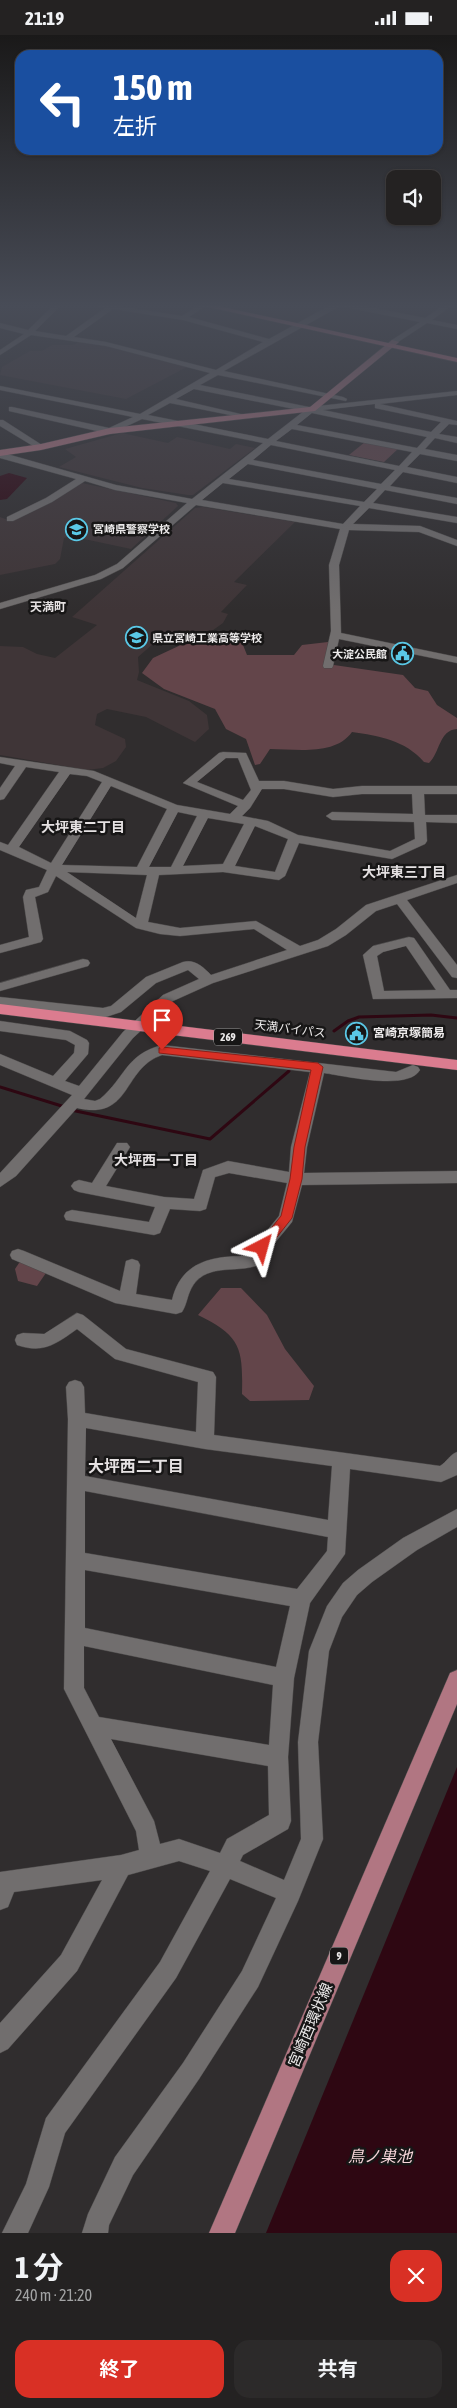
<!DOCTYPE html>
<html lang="ja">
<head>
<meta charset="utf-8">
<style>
	:root { --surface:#242222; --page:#2c2a2a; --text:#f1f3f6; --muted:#a3a4a5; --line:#413f40; --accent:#d93025 }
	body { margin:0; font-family:"Asap Condensed","Noto Sans JP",sans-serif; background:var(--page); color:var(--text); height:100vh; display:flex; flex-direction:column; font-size:19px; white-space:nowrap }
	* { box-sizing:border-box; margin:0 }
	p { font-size:16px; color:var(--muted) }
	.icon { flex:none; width:28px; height:28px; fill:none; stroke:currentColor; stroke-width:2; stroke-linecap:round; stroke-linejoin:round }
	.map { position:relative; height:2198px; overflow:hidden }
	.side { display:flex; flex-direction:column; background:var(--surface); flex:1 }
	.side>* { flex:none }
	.top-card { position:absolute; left:15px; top:15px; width:428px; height:105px; border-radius:15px; box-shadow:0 1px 4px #0004,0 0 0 1px var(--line); background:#1a4fa0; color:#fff; overflow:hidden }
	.buttons { position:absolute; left:386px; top:135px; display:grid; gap:10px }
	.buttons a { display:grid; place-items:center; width:55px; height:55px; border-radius:10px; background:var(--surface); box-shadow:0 1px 4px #0004,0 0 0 1px var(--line); font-size:25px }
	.pin { position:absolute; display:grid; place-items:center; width:42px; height:42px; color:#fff; margin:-51px -21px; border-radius:50% 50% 50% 0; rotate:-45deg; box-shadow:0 0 5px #0007 }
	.pin .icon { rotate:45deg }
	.me { position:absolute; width:55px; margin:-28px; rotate:39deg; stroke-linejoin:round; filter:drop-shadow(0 0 4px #0008) }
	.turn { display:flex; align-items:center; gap:18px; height:105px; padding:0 15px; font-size:22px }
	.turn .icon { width:65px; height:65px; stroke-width:2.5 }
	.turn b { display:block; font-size:35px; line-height:42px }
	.round { display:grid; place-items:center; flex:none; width:52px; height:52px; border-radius:15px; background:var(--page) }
	.summary { display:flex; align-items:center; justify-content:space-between; height:85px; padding:0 15px }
	h1 { font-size:30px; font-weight:700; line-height:38px }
	.action { display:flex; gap:10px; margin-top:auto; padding:10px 15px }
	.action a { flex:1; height:58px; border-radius:15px; background:var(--accent); color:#fff; font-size:20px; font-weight:700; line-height:58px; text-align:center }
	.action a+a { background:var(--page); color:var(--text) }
	.status { display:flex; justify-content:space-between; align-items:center; height:35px; padding:0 25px; background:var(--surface); direction:ltr }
	.status svg { height:14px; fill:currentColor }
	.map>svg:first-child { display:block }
</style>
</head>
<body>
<div class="status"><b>21:19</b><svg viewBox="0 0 49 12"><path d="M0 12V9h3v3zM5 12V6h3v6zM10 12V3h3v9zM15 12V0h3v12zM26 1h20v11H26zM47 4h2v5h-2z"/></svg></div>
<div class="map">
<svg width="457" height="2198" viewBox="0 0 457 2198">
	<rect width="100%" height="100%" fill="#302d2e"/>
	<g fill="#3f3537">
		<polygon points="81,306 105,310 187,332 126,364 0,340 2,332 30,316 42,316 52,310 73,310"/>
		<polygon points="122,398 168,408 177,402 230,414 236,409 255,413 193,460 188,460 142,453 59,432 76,422 65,414"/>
		<polygon points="82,448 176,468 178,471 131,514 70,501 64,503 60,524 55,529 0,540 0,482 11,486"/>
		<polygon points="203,472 295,487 234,547 247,550 221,577 228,579 223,588 209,598 186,606 153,609 138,622 139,637 137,645 189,666 207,680 209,694 195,707 146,682 107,674 97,679 95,690 125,704 126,712 116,726 103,733 87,735 0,720 0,611 23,612 37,619 55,623 97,590 72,582 195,473"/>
	</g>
	<g fill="#63454a">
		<polygon points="365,407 399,413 384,427 349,420"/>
		<path d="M237,595L247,620H294L302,610L328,607L327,629L403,640L415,653L428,656L437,670L457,683V694C439,695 440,718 429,728L424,727C405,705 379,701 352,697C335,721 296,714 270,714L260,729L255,730L246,704L226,694L215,674L164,654L142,638L153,623L200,601Z"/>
		<polygon points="26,1227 48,1235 37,1251 18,1246 15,1234 19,1228"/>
		<path d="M221,1253H241L267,1280L285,1314L314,1351L309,1365L250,1366L242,1359C243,1313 241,1301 198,1280Z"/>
	</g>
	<g fill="#2e0712">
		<polygon points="9,438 27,443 7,464 0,465 0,441"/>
		<polygon points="457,1732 457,2198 266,2198"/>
	</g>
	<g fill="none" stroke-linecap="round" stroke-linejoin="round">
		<g stroke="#2e0712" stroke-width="3">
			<polyline points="334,996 348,986 359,982 431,980 457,983"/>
			<polyline points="0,1052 65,1072"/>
			<polyline points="71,1075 210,1104 289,1036"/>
		</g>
		<defs>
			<g id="minor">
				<path d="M56,268H63L35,296L66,301L105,273L85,268H118V271L182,281L202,268H210L189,282L269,304L334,268H349L425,283L447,268H455L432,285L457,290V294L427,288L395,309L391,307L392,305L420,287L340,271L224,336L343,362L347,364L346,366L218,340L200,350L309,372L457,356V360L380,369L457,386V390L449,389L439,399L457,402V408L435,403L425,414L457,420V426L420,419L407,432L457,442V448L403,437L390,451L457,463V469L385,455L373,468L457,482V488L369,473L353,489L420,491L457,505V511L419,497L349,495L339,530L341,598L457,622V628L339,604L333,631L332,633H324L323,631L331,596L329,530L340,494L196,470L123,533L101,544L0,574V568L95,540L117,529L187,468L115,455L85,446L52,467L13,486H7V482L46,463L76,444L0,423V417L116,450L192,464L263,408L142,384L110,399L9,376V372H12L109,393L133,382L0,355V351L140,379L210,338L106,311L31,300L0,320V315L24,299L0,293V288L28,295ZM113,274L183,285L263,307L216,335L106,307L74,302ZM194,354L304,376L268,404L148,380L170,368L245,383L249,381L176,364ZM375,369V373L441,387L431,397L323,375ZM312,378L427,402L417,413L297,390ZM292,394L412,417L399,431L276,406ZM271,410L395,435L381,449L253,425ZM248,429L377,454L364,467L229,444ZM223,448L360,471L343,489L202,465Z"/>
				<polygon points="0,385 3,385 45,412 38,414 0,391"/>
				<path d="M223,717L246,718L259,746H284L333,754L362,751H457V759H424L425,780H457V788L426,787L427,806L425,809L392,824L299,808L285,841L279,845L223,837L159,840L148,887L180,893L256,886L300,911L318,905L336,894L366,870L457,840V848L407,865L457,930V943L452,942L397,869L376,876L346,900L328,911L213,948L173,966L133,1003L84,1064L95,1066L100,1064C126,1042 125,1020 162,1010L396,1037L413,1030L418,1032L420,1035C408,1056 345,1041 324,1038L307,1112L304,1138L457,1136V1148L302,1150L292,1187L256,1231C234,1238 204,1228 191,1254C187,1262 187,1269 182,1277L176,1279L115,1268L12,1224L10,1220L12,1216L18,1214L24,1216L120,1256L126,1226L132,1224L138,1226L140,1230L136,1259L172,1265C181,1227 211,1221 246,1221L279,1181L287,1148L229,1138L215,1142L206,1174L200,1176L170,1174L160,1198L154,1200L66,1185L64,1181L66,1177L72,1175L149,1187L155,1172L79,1157L74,1155L71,1151L74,1147L79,1145L92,1148L117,1108H127L130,1112L106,1151L164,1162L194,1164L203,1135L228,1126L289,1137L291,1112L310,1037L162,1020C122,1033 132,1086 77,1073L16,1141L0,1152V1138L72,1060L0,1030V1019L53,1041L74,1018L75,1010L66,1005L0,996V986L70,996L87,1005L89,1008L88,1019L65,1046L79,1051L123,997L163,960L199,944L188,935L156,948L121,977L103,983L0,970V962L103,973L111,971L146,942L183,927C195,924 203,932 211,940L287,915L254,894L180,901L160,899L136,893L56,841L48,857L35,862L43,904L41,907L0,918V910L29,902L23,862L26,855L39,852L47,835L0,815V807L8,810L59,737L26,732L4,764L0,765V753L15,731L0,728V722L94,736L177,770L230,779L238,771L183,748L219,718ZM226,723H238L251,755L243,765L197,747ZM70,739L87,741L102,747L51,828L19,812ZM111,751L167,774L137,832L62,830ZM262,754H284L333,762L362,759H412L413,779L332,777L326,781L332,785L414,787L415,804L390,816L298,800L268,786L242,781L250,773ZM178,777L197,781L171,832H149ZM208,783L244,789L223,829L183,831ZM255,791L288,804L275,837L235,831ZM67,837L147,840L136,883Z"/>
				<path d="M409,902L414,903L450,955H457V963L373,964L363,920L373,911ZM406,911L436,955L384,956L377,921L383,917Z"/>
				<polygon points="83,924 88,925 90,928 88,931 0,956 0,948"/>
				<path d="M77,1278L83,1280L126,1314L213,1337L216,1342L214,1400L440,1431C447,1427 449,1420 457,1417V1440L441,1447L350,1434L345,1519L310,1568L294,1643L288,1722L291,1786L288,1794L243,1820L240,1826L284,1845L301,1804L298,1707L309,1616L327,1571L343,1548L358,1535L403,1503L457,1474V1492L417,1515L372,1547L357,1560L342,1582L329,1616L318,1707L323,1804L298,1866L258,1952L199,2044L133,2140L109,2190L108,2198H82L88,2179L115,2122L183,2028L242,1936L276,1863L230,1844L176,1943L65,2098L49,2152L28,2198H2L26,2149L46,2083L160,1927L210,1836L179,1826L128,1840L77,1936L8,2014L0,2018V1988L61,1920L102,1845L14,1857L8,1872L0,1875V1837L121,1820L139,1815L136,1796L64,1654L68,1384L66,1352L69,1347L75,1345L81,1347L84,1352L85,1378L196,1397L198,1347L115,1324L77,1294C56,1309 43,1319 17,1310L15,1305L17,1300L23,1298L44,1299ZM86,1393L205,1414L332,1431L328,1485L85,1441ZM85,1456L328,1502L327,1516L297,1554L85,1518ZM85,1535L290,1571L276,1632L85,1593ZM84,1611L273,1650L269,1710L99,1682L84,1653ZM111,1704L268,1731L269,1780L227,1804L220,1818L179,1804L160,1809L154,1786Z"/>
			</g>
			<g id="major">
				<polygon points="392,305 399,307 315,376 110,399 41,415 0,421 0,415 41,409 110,393 310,372"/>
				<polygon points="457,1635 457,1669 235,2198 209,2198 450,1638"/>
			</g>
			<g id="highway">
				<polygon points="190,268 204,268 457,323 457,327"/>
				<polygon points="0,969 457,1025 457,1035 0,979"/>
			</g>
		</defs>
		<use href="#minor" stroke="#4b4949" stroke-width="1"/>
		<use href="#major" stroke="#4b4949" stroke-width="1"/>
		<use href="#highway" stroke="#4b4949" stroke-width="1"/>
		<use href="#minor" fill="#716e6e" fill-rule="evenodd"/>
		<use href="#major" fill="#b17682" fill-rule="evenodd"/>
		<use href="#highway" fill="#db7c8f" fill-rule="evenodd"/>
	</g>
	<linearGradient id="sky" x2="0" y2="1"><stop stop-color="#1a1919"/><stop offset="0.47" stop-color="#484c57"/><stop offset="1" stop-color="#484c57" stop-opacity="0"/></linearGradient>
	<rect width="457" height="576" fill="url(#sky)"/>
	<polygon fill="#d93025" stroke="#8d1f18" points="162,1012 318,1028 323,1032 305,1112 302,1144 292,1183 266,1216 258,1216 256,1212 281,1181 290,1144 294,1112 311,1035 159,1018 159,1013"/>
	<defs>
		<symbol id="school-ring" viewBox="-11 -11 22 22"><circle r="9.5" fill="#171616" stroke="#5ac8e6" stroke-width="1.5"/><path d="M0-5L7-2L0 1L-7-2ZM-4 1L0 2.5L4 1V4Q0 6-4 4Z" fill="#5ac8e6"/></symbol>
		<symbol id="civic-ring" viewBox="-11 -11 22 22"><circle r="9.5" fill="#171616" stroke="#5ac8e6" stroke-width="1.5"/><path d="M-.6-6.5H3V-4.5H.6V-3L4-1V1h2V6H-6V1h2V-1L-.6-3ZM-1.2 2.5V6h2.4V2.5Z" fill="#5ac8e6"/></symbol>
	</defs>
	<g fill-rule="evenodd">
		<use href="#school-ring" x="64" y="482" width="25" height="25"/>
		<use href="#school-ring" x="124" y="590" width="25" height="25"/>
		<use href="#civic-ring" x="390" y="606" width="25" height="25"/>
		<use href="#civic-ring" x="344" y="986" width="25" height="25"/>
	</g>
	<g text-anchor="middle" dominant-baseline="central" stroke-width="5" stroke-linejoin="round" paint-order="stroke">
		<g font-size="11" font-weight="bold" fill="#edebeb" stroke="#171616" text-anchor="start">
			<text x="93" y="494">宮崎県警察学校</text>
			<text x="152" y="603">県立宮崎工業高等学校</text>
			<text x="387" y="619" text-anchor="end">大淀公民館</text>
		</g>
		<g fill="#171616" stroke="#adabab" stroke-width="1">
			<rect x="214" y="993.5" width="28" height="17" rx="4"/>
			<rect x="330" y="1912.5" width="18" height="17" rx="4"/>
		</g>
		<g font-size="11" font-weight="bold" fill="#edebeb">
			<text x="228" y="1002">269</text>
			<text x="339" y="1921">9</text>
		</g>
		<g font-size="12" font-weight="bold" fill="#e5e1e2" stroke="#171616">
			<text x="48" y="572">天満町</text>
		</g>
		<g font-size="12" fill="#edebeb" stroke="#171616">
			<text transform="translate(290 994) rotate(7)">天満バイパス</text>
		</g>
		<g font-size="12" font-weight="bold" fill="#edebeb" stroke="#171616" text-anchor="start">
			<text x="373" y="998">宮崎京塚簡易</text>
		</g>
		<g font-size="14" font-weight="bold" fill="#e5e1e2" stroke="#171616">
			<text x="83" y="792">大坪東二丁目</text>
			<text x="404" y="837">大坪東三丁目</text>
			<text x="156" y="1125">大坪西一丁目</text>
		</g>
		<g font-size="15" fill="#edebeb" stroke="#171616">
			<text transform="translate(310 1990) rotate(-67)">宮崎西環状線</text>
		</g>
		<g font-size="16" font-weight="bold" fill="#e5e1e2" stroke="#171616">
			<text x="136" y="1431">大坪西二丁目</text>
		</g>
		<g font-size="16" font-style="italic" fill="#f8d7db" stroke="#171616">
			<text x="380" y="2121">鳥ノ巣池</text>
		</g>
	</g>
</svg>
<div class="buttons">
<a><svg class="icon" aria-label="sound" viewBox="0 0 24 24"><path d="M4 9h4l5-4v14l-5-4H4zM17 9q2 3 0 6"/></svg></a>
</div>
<div class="pin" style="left:162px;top:1015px;background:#d93025"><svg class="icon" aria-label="arrive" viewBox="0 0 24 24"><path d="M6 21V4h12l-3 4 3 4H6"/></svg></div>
<svg class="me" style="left:262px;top:1212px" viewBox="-20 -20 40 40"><path d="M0-17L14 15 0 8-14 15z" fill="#d93025" stroke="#fff" stroke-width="4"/></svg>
<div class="top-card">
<div class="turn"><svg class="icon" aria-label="left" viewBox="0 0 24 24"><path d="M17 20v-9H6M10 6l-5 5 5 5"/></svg><div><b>150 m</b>左折</div></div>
</div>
</div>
<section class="side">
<div class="summary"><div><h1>1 分</h1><p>240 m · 21:20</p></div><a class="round" style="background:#d93025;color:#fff"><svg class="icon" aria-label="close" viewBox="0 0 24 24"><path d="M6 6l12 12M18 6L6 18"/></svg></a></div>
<div class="action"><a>終了</a><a>共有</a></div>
</section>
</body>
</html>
